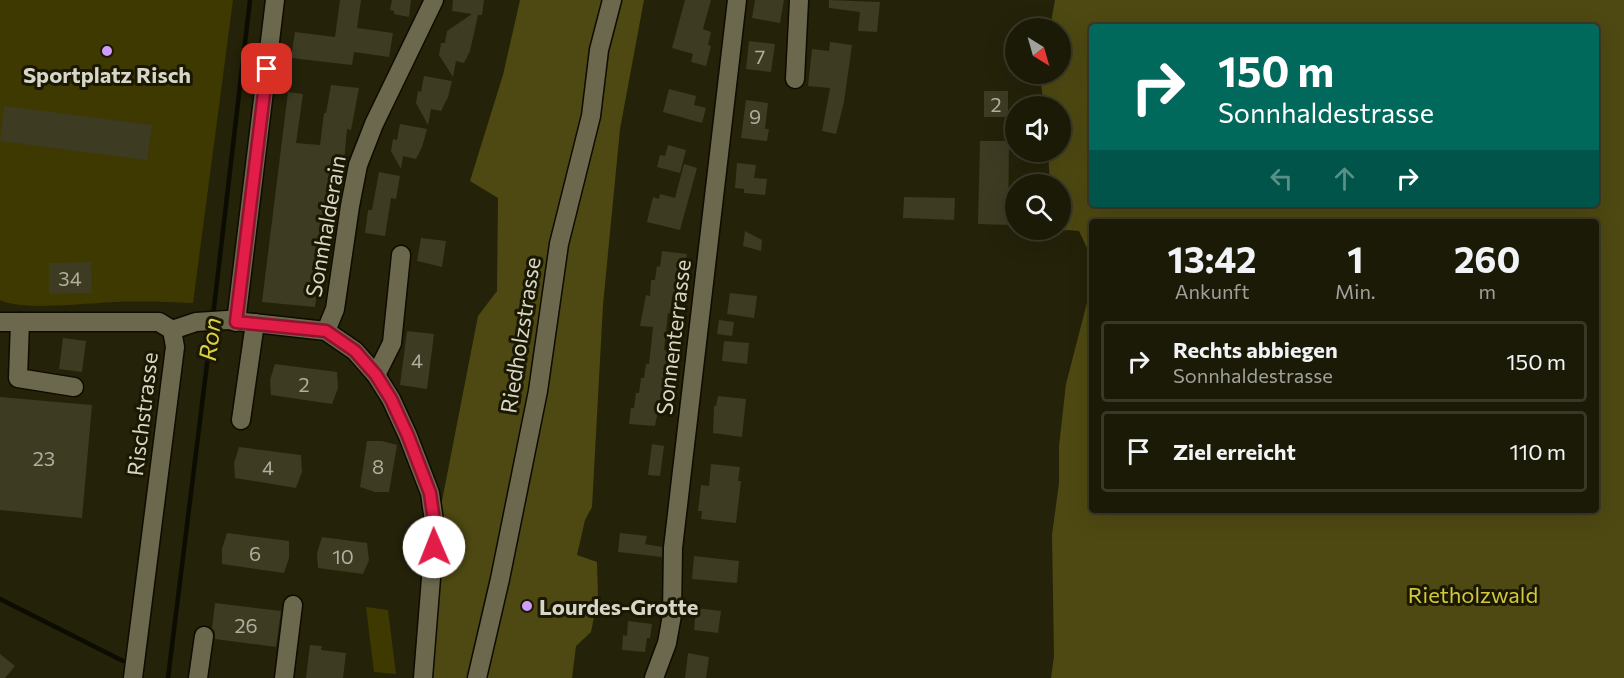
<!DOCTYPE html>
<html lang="de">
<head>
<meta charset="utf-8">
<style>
	:root { --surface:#1b1a07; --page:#282715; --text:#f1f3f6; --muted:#a0a19b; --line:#393828 }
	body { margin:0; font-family:Commissioner,sans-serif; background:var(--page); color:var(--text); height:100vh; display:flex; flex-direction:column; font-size:22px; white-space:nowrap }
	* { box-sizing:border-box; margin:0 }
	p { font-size:20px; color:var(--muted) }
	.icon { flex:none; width:33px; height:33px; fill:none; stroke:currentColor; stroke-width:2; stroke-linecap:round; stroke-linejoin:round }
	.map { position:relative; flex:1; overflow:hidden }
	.side { position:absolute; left:1089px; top:219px; width:510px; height:294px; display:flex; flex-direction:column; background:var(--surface); border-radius:6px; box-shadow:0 6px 24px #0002,0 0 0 2px var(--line) }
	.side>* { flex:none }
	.hud { position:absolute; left:1089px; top:24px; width:510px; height:183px; border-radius:6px; box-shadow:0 6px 24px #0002,0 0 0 2px var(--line); background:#00695c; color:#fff; overflow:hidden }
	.needle { width:39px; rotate:143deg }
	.buttons { position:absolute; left:1005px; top:18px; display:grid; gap:12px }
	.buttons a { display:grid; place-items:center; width:66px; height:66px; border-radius:50%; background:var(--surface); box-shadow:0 6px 24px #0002,0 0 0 2px var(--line); font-size:30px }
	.pin { position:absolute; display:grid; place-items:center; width:51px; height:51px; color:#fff; margin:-26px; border-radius:12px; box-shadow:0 3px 9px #0006 }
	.me { position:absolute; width:66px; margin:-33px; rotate:359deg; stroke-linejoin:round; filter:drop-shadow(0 0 4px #0008) }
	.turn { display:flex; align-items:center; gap:21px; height:126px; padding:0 30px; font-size:27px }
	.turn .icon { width:78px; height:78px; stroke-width:2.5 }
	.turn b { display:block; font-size:42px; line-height:51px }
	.lanes { display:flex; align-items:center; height:57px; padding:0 30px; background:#0003; justify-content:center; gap:30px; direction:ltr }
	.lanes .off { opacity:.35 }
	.eta { display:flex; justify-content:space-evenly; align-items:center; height:102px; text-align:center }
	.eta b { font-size:36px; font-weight:700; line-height:42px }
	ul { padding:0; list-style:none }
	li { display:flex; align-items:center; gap:18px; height:81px; margin:0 12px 9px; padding:0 18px; border:3px solid var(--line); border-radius:6px }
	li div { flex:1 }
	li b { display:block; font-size:22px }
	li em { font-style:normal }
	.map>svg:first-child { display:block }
</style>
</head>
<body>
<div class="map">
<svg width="1624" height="678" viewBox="0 0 1624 678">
	<rect width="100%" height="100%" fill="#242209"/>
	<g fill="#3e3901">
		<path d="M0,0H233L193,303C167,302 141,301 115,302C89,303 20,311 0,300Z"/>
		<polygon points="366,607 388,610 396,674 374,672"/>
	</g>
	<g fill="#4e4912" fill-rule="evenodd">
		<polygon points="520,0 644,0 620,129 603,305 592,507 585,520 577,555 597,562 598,596 591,632 576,646 572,678 424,678 441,506 478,316 497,291 498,198 470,181 503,75"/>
		<path d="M1055,0H1624V678H1051L1054,656L1052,535L1059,483V446L1066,384L1090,291L1087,248L1079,231L1068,230L1040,234L1036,230H1060V184H1050L1048,152H1060V106H1044L1041,84L1043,74H1060V28H1050ZM1092,27H1596V204H1092ZM1092,222H1596V510H1092Z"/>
	</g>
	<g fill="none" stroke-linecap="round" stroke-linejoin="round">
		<g stroke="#0d0c02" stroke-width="4.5">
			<polyline points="213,316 250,0"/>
			<polyline points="0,599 123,661"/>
			<polyline points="168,678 212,324"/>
		</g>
	</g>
	<g fill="#3d3b22">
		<polygon points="340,0 361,0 357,28 393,33 389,57 354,52 352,65 291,58 295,32 335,37"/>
		<polygon points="392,0 411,0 409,17 394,14 394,11 390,10"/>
		<polygon points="453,0 484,0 482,15 478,15 470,51 464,63 456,61 453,77 439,55 441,43 445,43 447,31 472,14 452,11"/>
		<polygon points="685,0 711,0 703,29 711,32 708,45 711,46 706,66 691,62 693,54 672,48"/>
		<polygon points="755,0 784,0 780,23 752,18"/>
		<polygon points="829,0 880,2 877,32 858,31 860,12 829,8"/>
		<polygon points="749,41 775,44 771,72 746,69"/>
		<polygon points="830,42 852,45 844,102 836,134 822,131 830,88 808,86 812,49 829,51"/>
		<polygon points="424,76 452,81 448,97 441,111 431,109 428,125 416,103 418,91 421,92"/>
		<polygon points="331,85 359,88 351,130 347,129 344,162 342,162 341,176 339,176 338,190 335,190 332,220 330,220 329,234 327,234 322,279 320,279 319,293 317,293 315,307 262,302 288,92 303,94 296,143 320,145 324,113 326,113"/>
		<polygon points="669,89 696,96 694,105 706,108 702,123 663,112"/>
		<rect x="984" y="91" width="24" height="26"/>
		<polygon points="746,100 768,103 765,129 769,129 767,141 741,138"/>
		<polygon points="4,106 152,125 147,160 0,141"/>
		<polygon points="400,124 427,129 422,147 416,159 403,156 401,169 391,151 393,139 397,140"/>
		<polygon points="980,141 1009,141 1008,225 978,224"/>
		<polygon points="668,145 686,150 680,173 657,167 660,155 665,156"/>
		<polygon points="737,163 756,165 754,178 767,179 765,195 744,193 744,189 735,188"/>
		<polygon points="684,164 697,168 680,230 647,222 653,197 659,199 660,194 675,198"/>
		<polygon points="379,172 400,176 396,199 391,198 385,236 365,233 368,210 372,210"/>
		<polygon points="904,197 955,198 954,220 903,218"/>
		<polygon points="745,231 762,240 761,251 743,246"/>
		<polygon points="421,238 446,241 442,267 417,261"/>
		<polygon points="662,251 687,254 681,283 678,283 676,298 672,298 670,313 668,313 664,350 676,351 675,367 672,367 670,381 667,381 665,396 661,396 655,426 629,424 631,408 634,408 636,393 639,393 641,378 644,378 646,364 649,364 653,327 640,326 646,295 650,296 651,280 655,280 657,266 660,267"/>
		<polygon points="91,262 92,293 49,294 49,263"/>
		<polygon points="730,293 757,296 754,318 727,314"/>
		<polygon points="719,320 734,322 732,336 717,334"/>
		<polygon points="407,331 434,334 427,389 400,385"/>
		<polygon points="63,338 86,341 82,372 59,369"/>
		<polygon points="724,341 749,343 747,364 722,361"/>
		<polygon points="275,364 337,372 338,388 332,404 271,395 270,380"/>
		<polygon points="718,396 746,399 742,437 713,433 714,406 716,406"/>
		<polygon points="0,397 92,405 82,518 0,510"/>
		<polygon points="367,441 382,441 397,445 389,492 375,492 360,487"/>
		<polygon points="652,444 664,446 660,476 648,475"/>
		<polygon points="239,447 301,455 302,472 296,488 235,478 234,463"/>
		<polygon points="711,464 740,467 738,481 741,481 736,523 701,519 702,511 698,511 701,485 709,486"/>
		<polygon points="227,533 289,541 289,558 284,573 222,564 222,549"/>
		<polygon points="620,533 647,536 645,544 662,547 662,557 618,552"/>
		<polygon points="322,537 367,543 369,560 363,574 318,568 317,553"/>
		<polygon points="694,556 739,561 737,583 692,579"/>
		<polygon points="215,603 281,611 276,647 215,639 215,632 212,628"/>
		<polygon points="696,608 721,611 718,633 694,630"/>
		<polygon points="628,621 652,624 650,638 647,638 645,652 622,650 623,635 627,636"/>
		<polygon points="310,645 322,646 321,650 346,653 343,678 306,678"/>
		<polygon points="688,653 709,657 706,678 685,678"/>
		<polygon points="0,654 15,666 5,678 0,678"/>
	</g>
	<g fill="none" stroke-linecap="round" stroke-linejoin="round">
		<defs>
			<g id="minor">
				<polyline points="795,79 799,0"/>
				<polyline points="0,322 159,322 172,330 175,347 133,678"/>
				<polyline points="20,322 18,378 74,387"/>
				<polyline points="236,322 275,0"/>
				<polyline points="172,330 196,322 227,320 326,331 355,351 376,375 391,399 408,436 430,493 435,528 423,678"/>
				<polyline points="326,331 335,309 350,206 358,165 374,124 434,0"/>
				<polyline points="376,375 392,343 401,255"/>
				<polyline points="241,420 255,323"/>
				<polyline points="198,678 204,636"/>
				<polyline points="284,678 293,605"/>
				<polyline points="477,678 500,579 538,391 559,244 591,116 599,50 612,0"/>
				<polyline points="654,678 667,643 672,615 673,548 737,0"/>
			</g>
		</defs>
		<use href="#minor" stroke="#0e0b00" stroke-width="21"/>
		<use href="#minor" stroke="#6b684e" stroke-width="18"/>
	</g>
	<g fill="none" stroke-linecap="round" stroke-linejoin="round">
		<defs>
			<polyline id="route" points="267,69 236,322 326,331 355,351 376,375 391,399 408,436 430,493 435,528 434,547"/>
		</defs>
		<use href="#route" stroke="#92132f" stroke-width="15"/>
		<use href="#route" stroke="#e11d48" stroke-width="10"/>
	</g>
	<g fill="#d09dff" stroke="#1b1802" stroke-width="2">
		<circle cx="107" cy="51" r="6"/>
		<circle cx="527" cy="606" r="6"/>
	</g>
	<g text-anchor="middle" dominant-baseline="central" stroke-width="6" stroke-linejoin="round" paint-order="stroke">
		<g font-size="20" fill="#b0af9e">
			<text x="760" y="56">7</text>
			<text x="996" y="104">2</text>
			<text x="755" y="116">9</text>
			<text x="70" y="278">34</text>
			<text x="417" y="360">4</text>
			<text x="304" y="384">2</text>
			<text x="44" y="458">23</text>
			<text x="378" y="466">8</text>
			<text x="268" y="467">4</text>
			<text x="255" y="553">6</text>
			<text x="343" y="556">10</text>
			<text x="246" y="625">26</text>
		</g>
		<g font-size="22" font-weight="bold" fill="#d7d6c8" stroke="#1b1802">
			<text x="107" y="74">Sportplatz Risch</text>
			<text x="539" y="606" text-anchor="start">Lourdes-Grotte</text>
		</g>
		<g font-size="22" fill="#d7d6c8" stroke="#1b1802">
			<text transform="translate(325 226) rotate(-80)">Sonnhalderain</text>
			<text transform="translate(520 335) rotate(-81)">Riedholzstrasse</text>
			<text transform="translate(673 337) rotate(-83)">Sonnenterrasse</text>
			<text transform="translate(142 414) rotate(-83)">Rischstrasse</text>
		</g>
		<g font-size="22" fill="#d4c73d" stroke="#1b1802">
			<text x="1473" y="594">Rietholzwald</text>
		</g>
		<g font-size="24" font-style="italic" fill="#dccf47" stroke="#1b1802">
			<text transform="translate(209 339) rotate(-83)">Ron</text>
		</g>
	</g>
</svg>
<div class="buttons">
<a><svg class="needle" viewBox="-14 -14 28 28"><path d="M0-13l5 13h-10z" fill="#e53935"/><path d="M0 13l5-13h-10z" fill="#a0a19b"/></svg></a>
<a><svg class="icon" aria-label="sound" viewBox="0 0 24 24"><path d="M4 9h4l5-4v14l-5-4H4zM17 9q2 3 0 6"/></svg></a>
<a><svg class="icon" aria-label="search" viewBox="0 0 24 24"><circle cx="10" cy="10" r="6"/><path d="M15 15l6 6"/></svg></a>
</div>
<div class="pin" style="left:267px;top:69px;background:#d93025"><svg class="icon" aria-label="arrive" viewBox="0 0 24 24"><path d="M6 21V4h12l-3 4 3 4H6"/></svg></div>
<svg class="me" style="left:434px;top:547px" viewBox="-20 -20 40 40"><circle r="19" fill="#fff"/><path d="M0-13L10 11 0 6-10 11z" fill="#e11d48"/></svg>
<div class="hud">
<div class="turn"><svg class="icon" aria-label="right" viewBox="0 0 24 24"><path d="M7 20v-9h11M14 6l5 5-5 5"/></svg><div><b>150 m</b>Sonnhaldestrasse</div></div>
<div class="lanes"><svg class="icon off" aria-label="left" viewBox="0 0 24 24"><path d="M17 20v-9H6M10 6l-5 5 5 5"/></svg><svg class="icon off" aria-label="ahead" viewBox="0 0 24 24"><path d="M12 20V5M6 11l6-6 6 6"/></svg><svg class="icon" aria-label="right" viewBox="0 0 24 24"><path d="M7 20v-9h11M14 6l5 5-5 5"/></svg></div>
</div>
<section class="side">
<div class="eta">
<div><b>13:42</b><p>Ankunft</p></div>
<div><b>1</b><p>Min.</p></div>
<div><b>260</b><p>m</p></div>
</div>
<ul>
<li><svg class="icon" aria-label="right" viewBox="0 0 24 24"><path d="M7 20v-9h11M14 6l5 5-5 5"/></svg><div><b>Rechts abbiegen</b><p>Sonnhaldestrasse</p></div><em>150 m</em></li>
<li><svg class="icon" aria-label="arrive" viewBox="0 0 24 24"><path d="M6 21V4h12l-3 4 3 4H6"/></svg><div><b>Ziel erreicht</b></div><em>110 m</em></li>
</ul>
</section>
</div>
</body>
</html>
